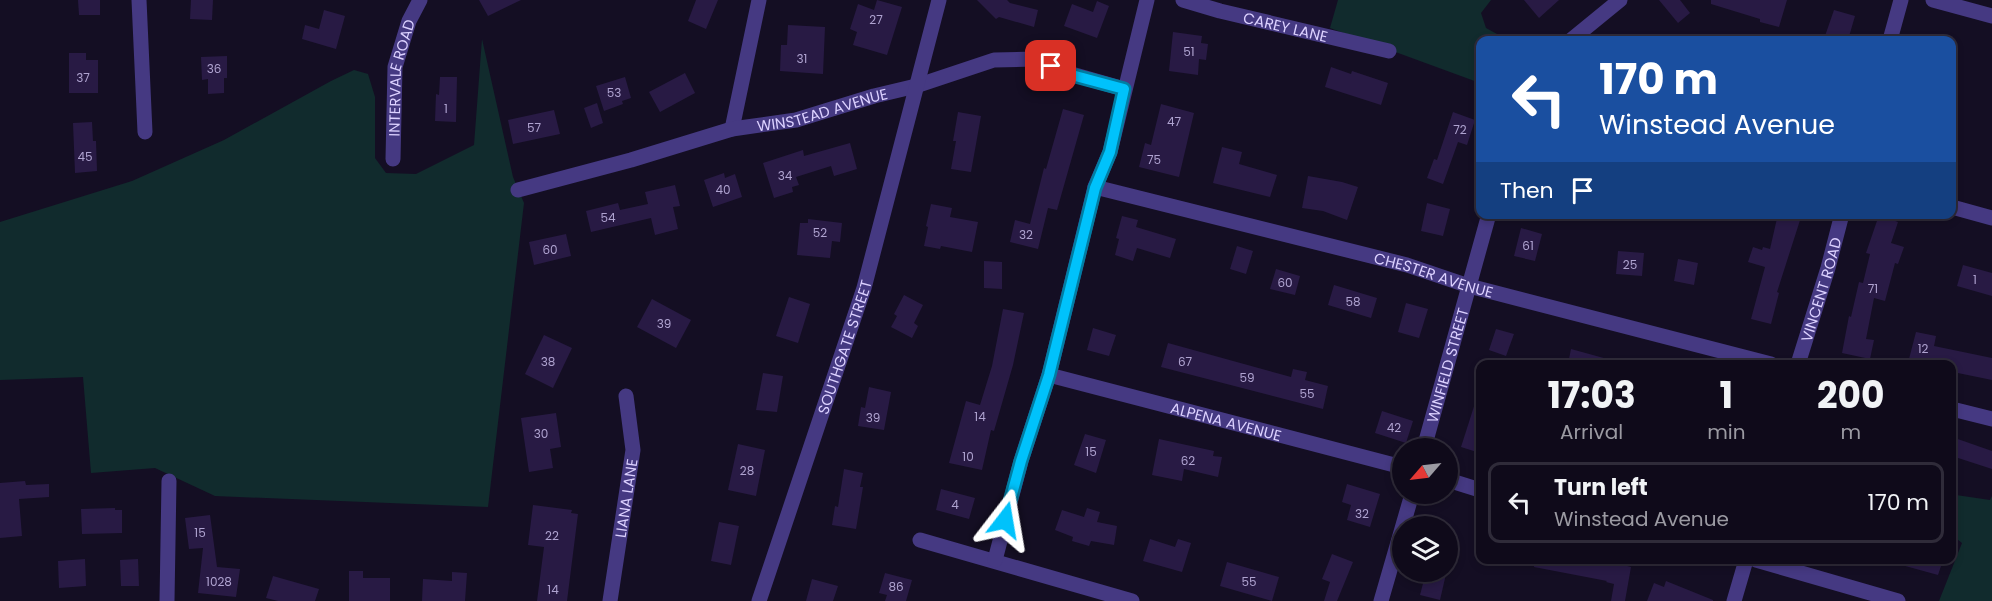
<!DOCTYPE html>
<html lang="en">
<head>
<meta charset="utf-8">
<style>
	:root { --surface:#0f0a1a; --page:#181323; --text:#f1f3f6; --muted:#9b9aa2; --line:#2f2b39 }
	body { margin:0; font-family:Poppins,sans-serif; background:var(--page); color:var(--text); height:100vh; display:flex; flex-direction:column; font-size:22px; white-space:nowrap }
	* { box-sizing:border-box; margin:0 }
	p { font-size:20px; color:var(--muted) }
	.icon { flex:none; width:33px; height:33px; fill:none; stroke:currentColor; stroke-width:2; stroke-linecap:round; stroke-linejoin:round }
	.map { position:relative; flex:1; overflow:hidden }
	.side { position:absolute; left:1476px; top:360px; width:480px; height:204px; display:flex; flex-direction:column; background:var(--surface); border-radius:12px; box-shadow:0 3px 9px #0003,0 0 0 2px var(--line) }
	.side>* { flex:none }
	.top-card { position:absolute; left:1476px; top:36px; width:480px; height:183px; border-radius:12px; box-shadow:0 3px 9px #0003,0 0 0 2px var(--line); background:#1a4fa0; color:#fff; overflow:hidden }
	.needle { width:39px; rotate:242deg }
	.controls { position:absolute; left:1392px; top:438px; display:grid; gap:12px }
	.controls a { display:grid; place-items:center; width:66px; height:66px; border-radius:50%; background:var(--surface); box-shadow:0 3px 9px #0003,0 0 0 2px var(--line); font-size:30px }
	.pin { position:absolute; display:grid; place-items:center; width:51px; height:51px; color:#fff; margin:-26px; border-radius:12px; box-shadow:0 3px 9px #0006 }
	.me { position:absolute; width:66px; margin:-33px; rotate:14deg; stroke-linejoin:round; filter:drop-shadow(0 0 4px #0008) }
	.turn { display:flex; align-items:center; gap:21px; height:126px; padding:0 24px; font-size:27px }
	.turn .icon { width:78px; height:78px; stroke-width:2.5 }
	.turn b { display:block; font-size:42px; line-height:51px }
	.then { display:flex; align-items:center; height:57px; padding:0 24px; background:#0003; gap:12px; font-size:22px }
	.eta { display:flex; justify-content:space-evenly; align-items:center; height:102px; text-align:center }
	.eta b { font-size:36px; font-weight:700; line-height:42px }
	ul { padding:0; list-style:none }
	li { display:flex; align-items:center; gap:18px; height:81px; margin:0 12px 9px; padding:0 12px; border:3px solid var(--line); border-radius:12px }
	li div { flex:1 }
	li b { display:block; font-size:22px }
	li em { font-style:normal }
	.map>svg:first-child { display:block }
</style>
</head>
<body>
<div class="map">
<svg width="1992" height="601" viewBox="0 0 1992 601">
	<rect width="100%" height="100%" fill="#140e23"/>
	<g fill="#112b2d">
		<polygon points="1338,0 1491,0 1481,13 1486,28 1508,40 1480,40 1480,83 1330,28"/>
		<polygon points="482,39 513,177 524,203 488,507 215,496 155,468 91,473 83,377 0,380 0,222 132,181 224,140 331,81 354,70 368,74 375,97 375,158 386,173 416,174 474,145"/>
		<polygon points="1956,495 1990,500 1992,496 1992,601 1939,601 1962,543 1952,535"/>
	</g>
	<g fill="#281a44">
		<polygon points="78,0 100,0 100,15 79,15"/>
		<polygon points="191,0 213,0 212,20 190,19"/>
		<polygon points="479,0 521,0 488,16"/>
		<polygon points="696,0 718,0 706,29 688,21"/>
		<polygon points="877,0 902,7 887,55 853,45 857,32 850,29 858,4 874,10"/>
		<polygon points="977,0 1007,0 1010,3 1038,10 1034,27 999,17 996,19"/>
		<polygon points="1524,0 1559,0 1539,18"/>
		<polygon points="1659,0 1680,0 1690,13 1678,23"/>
		<polygon points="1711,0 1787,0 1779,27 1760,22 1760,19 1711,4"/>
		<polygon points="1097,1 1109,6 1097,38 1064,26 1072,4 1093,12"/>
		<polygon points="324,10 345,16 336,49 302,39 305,25 319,29"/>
		<polygon points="1834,10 1855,16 1848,40 1839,40 1825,36"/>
		<polygon points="788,25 825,27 823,74 780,71 781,45 787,45"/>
		<polygon points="1173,32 1202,36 1201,43 1208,44 1206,60 1199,59 1198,75 1169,71"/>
		<polygon points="69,53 86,53 86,60 98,60 98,93 69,93"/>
		<polygon points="227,56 227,78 224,78 224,93 208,94 208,79 202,80 201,57"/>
		<polygon points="1331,67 1351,74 1352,71 1388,83 1381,105 1325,87"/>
		<polygon points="685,73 695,93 660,112 649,92"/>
		<polygon points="440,77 457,77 456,122 435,121 436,94 439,95"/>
		<polygon points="625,77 631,98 622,101 623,104 604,111 596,86"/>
		<polygon points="597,103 603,123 591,128 584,108"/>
		<polygon points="1161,104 1194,113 1179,177 1139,167 1145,143 1151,145"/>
		<polygon points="1063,109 1084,115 1057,210 1048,208 1038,249 1010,242 1015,220 1030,224 1044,168 1046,169"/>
		<polygon points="554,110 560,134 513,144 508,120"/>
		<polygon points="958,112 981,116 971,172 951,169 956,141 953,141"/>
		<polygon points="1453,112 1475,120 1467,145 1458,142 1443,184 1427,178 1434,159 1437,160"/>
		<polygon points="92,122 93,141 96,141 97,171 75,173 73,123"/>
		<polygon points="850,143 857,169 834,176 831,166 796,177 799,185 792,187 793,192 774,198 763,163 803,150 804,156"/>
		<polygon points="1222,147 1242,152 1239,164 1277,175 1270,197 1213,183"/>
		<polygon points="724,173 725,178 735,174 742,197 713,207 704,180"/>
		<polygon points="1308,176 1342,182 1358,187 1347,220 1323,211 1302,208"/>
		<polygon points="675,185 680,206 673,207 678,229 655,235 651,218 591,232 586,211 618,203 620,210 648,204 645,192"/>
		<polygon points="1427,203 1450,209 1443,236 1421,231"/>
		<polygon points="931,204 952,208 950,217 978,222 972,252 941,246 940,249 924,246 928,227 926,226"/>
		<polygon points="1778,214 1802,214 1777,292 1779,293 1771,324 1751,319 1765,267 1748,262 1753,247 1762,250 1763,247 1770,249"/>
		<polygon points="1879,215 1898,222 1891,243 1904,247 1898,264 1895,263 1885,301 1874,298 1866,339 1874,340 1870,359 1842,353 1849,316 1851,317 1859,282 1863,283 1870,254 1866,253"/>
		<polygon points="1122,216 1138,220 1136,227 1176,239 1170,258 1137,248 1133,261 1115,255 1119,239 1116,238"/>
		<polygon points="808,219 842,223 840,242 832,241 830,258 797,255 800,223 808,223"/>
		<polygon points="1521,228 1542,234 1535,261 1514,256"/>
		<polygon points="566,234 571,256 534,265 529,242"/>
		<polygon points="1237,246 1253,251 1246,274 1230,269"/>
		<polygon points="1618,251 1644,253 1642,276 1616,274"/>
		<polygon points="1678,259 1698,263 1694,285 1674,281"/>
		<polygon points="984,261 1002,262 1002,289 984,288"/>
		<polygon points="1963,265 1992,273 1992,296 1957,286"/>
		<polygon points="1276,269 1300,276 1295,295 1270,289"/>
		<polygon points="1334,285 1377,298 1371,318 1328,305"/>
		<polygon points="904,295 923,305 914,323 918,326 912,338 891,327 897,316 894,314"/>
		<polygon points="789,297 810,304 798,343 776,336"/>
		<polygon points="652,299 691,320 676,348 637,327"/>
		<polygon points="1406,303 1428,309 1419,338 1398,332"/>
		<polygon points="1003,309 1024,313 1013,365 994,431 991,430 982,470 949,463 966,401 980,405 992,366"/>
		<polygon points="1093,328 1116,335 1109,356 1087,350"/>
		<polygon points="1496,329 1514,334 1506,356 1489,350"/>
		<polygon points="1916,332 1936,336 1934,346 1992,358 1992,380 1953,372 1954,366 1952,364 1909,359"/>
		<polygon points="544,335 572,348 553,388 525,374"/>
		<polygon points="1168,343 1291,377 1293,369 1307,372 1305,380 1328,386 1323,409 1161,367"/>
		<polygon points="1571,349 1611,360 1611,364 1568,364"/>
		<polygon points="763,373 783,376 777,412 756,410"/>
		<polygon points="869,387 891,392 884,430 858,426 861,407 865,408"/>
		<polygon points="1477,397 1480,398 1480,453 1461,447"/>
		<polygon points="1382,411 1413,421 1406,443 1375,433"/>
		<polygon points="556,413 561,447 550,449 553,468 529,472 521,418"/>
		<polygon points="1085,434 1106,440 1096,473 1074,465"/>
		<polygon points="1952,437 1992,451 1992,469 1952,456"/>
		<polygon points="1159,439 1214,451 1213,456 1222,457 1218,477 1184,469 1182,481 1152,475"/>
		<polygon points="738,444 765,450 756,496 728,490"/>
		<polygon points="844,469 863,473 860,487 863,487 856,529 832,525 835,506 838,507"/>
		<polygon points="25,481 26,485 49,484 49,497 19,499 22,536 0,538 0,483"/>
		<polygon points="1347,484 1380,494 1370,527 1347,520 1351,505 1342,502"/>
		<polygon points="941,489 975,498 969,519 936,510"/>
		<polygon points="533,505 572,510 571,513 578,514 567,601 537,601 544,547 528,545"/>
		<polygon points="115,508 115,510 122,510 122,533 82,534 81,509"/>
		<polygon points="1087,508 1100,512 1097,522 1117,526 1114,545 1091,541 1089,546 1072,541 1073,537 1055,530 1062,510 1084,517"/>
		<polygon points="210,515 217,567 240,569 236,597 198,593 203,548 189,549 185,518"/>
		<polygon points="719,522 739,526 731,565 711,561"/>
		<polygon points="1150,539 1175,547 1178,539 1191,543 1182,572 1143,561"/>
		<polygon points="1332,554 1353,562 1337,601 1324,601 1330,582 1322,579"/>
		<polygon points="85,559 86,586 59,588 58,561"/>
		<polygon points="138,559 139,586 121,586 120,560"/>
		<polygon points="1535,560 1605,560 1631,567 1625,601 1611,601 1614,584 1606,582 1607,581 1534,567"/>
		<polygon points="1898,560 1943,560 1938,575 1898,564"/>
		<polygon points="1227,562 1279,577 1272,601 1220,586"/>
		<polygon points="349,571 363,571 363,578 390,578 390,601 349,601"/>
		<polygon points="452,572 467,573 465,601 422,601 423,579 452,581"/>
		<polygon points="1426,572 1446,574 1440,600 1420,595"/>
		<polygon points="885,573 912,580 906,601 885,601 887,595 879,593"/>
		<polygon points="273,576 319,589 315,601 278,601 266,598"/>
		<polygon points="812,579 838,586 833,601 806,601"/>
		<polygon points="1666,581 1713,600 1713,601 1647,601 1654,583 1664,587"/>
	</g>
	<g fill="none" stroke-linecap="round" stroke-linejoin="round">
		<g stroke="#453982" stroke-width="15">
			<polyline points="139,0 145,132"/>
			<path id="s1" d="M1183,0L1220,11L1389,51"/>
			<polyline points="1933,0 1992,16"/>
			<polyline points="1571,40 1620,0"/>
			<polyline points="1890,40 1901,0"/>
			<polyline points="732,129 759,0"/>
			<path id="s2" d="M393,159L395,67L409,21L420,0"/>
			<path id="s3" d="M1095,187L1407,265L1469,286L1771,364"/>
			<path id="s4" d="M518,190L631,160L732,129L796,120L874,96L916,86L994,60L1034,59L1068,73L1124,89"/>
			<polyline points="1952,207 1992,218"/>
			<path id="s5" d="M1798,364L1828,268L1842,214"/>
			<path id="s6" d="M1049,375L1402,467"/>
			<polyline points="1952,409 1992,419"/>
			<path id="s7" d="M1424,448L1489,214"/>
			<polyline points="1448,480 1480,490"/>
			<polyline points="920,540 1132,601"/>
			<polyline points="995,560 1021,461 1049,375 1095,187 1110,152 1147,0"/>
			<polyline points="1756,560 1898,601"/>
			<polyline points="167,601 169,481"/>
			<path id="s8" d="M610,601L633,450L626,396"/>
			<path id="s9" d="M759,601L864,288L939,0"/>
			<polyline points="1381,601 1412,494"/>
			<polyline points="1734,601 1746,560"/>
		</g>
	</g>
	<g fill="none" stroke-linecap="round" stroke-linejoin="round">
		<defs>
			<polyline id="route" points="1005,520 1021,461 1049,375 1095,188 1110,152 1124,89 1068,74 1051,66"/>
		</defs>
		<use href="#route" stroke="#007ea3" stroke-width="15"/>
		<use href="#route" stroke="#00c2fb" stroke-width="10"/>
	</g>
	<g text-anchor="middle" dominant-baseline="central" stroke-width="4.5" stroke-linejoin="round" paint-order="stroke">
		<g font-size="12" fill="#afa3d0">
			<text x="876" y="19">27</text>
			<text x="1189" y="51">51</text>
			<text x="802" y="58">31</text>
			<text x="214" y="68">36</text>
			<text x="83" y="77">37</text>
			<text x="614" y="92">53</text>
			<text x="446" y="108">1</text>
			<text x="1174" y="121">47</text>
			<text x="534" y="127">57</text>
			<text x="1460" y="129">72</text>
			<text x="85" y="156">45</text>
			<text x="1154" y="159">75</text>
			<text x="785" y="175">34</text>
			<text x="723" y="189">40</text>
			<text x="608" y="217">54</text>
			<text x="820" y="232">52</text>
			<text x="1026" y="234">32</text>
			<text x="1528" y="245">61</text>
			<text x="550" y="249">60</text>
			<text x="1630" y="264">25</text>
			<text x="1975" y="279">1</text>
			<text x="1285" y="282">60</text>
			<text x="1873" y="288">71</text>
			<text x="1353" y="301">58</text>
			<text x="664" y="323">39</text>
			<text x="1923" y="348">12</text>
			<text x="548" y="361">38</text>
			<text x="1185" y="361">67</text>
			<text x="1247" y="377">59</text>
			<text x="1307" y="393">55</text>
			<text x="980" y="416">14</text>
			<text x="873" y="417">39</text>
			<text x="1394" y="427">42</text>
			<text x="541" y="433">30</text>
			<text x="1091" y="451">15</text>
			<text x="968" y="456">10</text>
			<text x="1188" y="460">62</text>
			<text x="747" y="470">28</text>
			<text x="955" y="504">4</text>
			<text x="1362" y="513">32</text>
			<text x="200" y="532">15</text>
			<text x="552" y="535">22</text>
			<text x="219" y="581">1028</text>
			<text x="1249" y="581">55</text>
			<text x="896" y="586">86</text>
			<text x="553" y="589">14</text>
		</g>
		<g font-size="15" fill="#dcd1ff" stroke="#140e23">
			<text stroke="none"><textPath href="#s1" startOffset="106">CAREY LANE</textPath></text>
			<text stroke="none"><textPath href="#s2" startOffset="82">INTERVALE ROAD</textPath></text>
			<text stroke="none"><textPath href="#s4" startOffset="315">WINSTEAD AVENUE</textPath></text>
			<text stroke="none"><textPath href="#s3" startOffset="350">CHESTER AVENUE</textPath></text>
			<text stroke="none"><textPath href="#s5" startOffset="78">VINCENT ROAD</textPath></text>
			<text stroke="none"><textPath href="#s9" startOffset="268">SOUTHGATE STREET</textPath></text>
			<text stroke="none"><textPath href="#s7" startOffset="86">WINFIELD STREET</textPath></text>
			<text stroke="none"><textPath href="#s6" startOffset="183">ALPENA AVENUE</textPath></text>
			<text stroke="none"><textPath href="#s8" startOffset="104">LIANA LANE</textPath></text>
		</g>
	</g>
</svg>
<div class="controls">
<a><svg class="needle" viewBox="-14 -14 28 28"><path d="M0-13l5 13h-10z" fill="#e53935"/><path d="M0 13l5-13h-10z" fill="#9b9aa2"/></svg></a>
<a><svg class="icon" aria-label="layers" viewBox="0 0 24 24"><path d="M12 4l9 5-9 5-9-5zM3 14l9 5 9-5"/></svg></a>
</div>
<div class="pin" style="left:1051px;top:66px;background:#d93025"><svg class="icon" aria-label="arrive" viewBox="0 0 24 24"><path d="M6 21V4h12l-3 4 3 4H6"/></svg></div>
<svg class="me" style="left:1005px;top:520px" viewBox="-20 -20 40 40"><path d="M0-17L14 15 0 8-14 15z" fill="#00c2fb" stroke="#fff" stroke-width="4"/></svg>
<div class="top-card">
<div class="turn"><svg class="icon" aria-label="left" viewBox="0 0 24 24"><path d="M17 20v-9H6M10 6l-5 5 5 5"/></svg><div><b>170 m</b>Winstead Avenue</div></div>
<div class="then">Then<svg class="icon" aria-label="arrive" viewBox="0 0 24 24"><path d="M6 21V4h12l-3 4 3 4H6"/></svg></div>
</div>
<section class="side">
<div class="eta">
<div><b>17:03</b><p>Arrival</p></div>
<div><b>1</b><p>min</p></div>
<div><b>200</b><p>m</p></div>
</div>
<ul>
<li><svg class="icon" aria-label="left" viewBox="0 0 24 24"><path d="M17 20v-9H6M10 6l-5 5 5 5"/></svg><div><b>Turn left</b><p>Winstead Avenue</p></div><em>170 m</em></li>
</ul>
</section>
</div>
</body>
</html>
